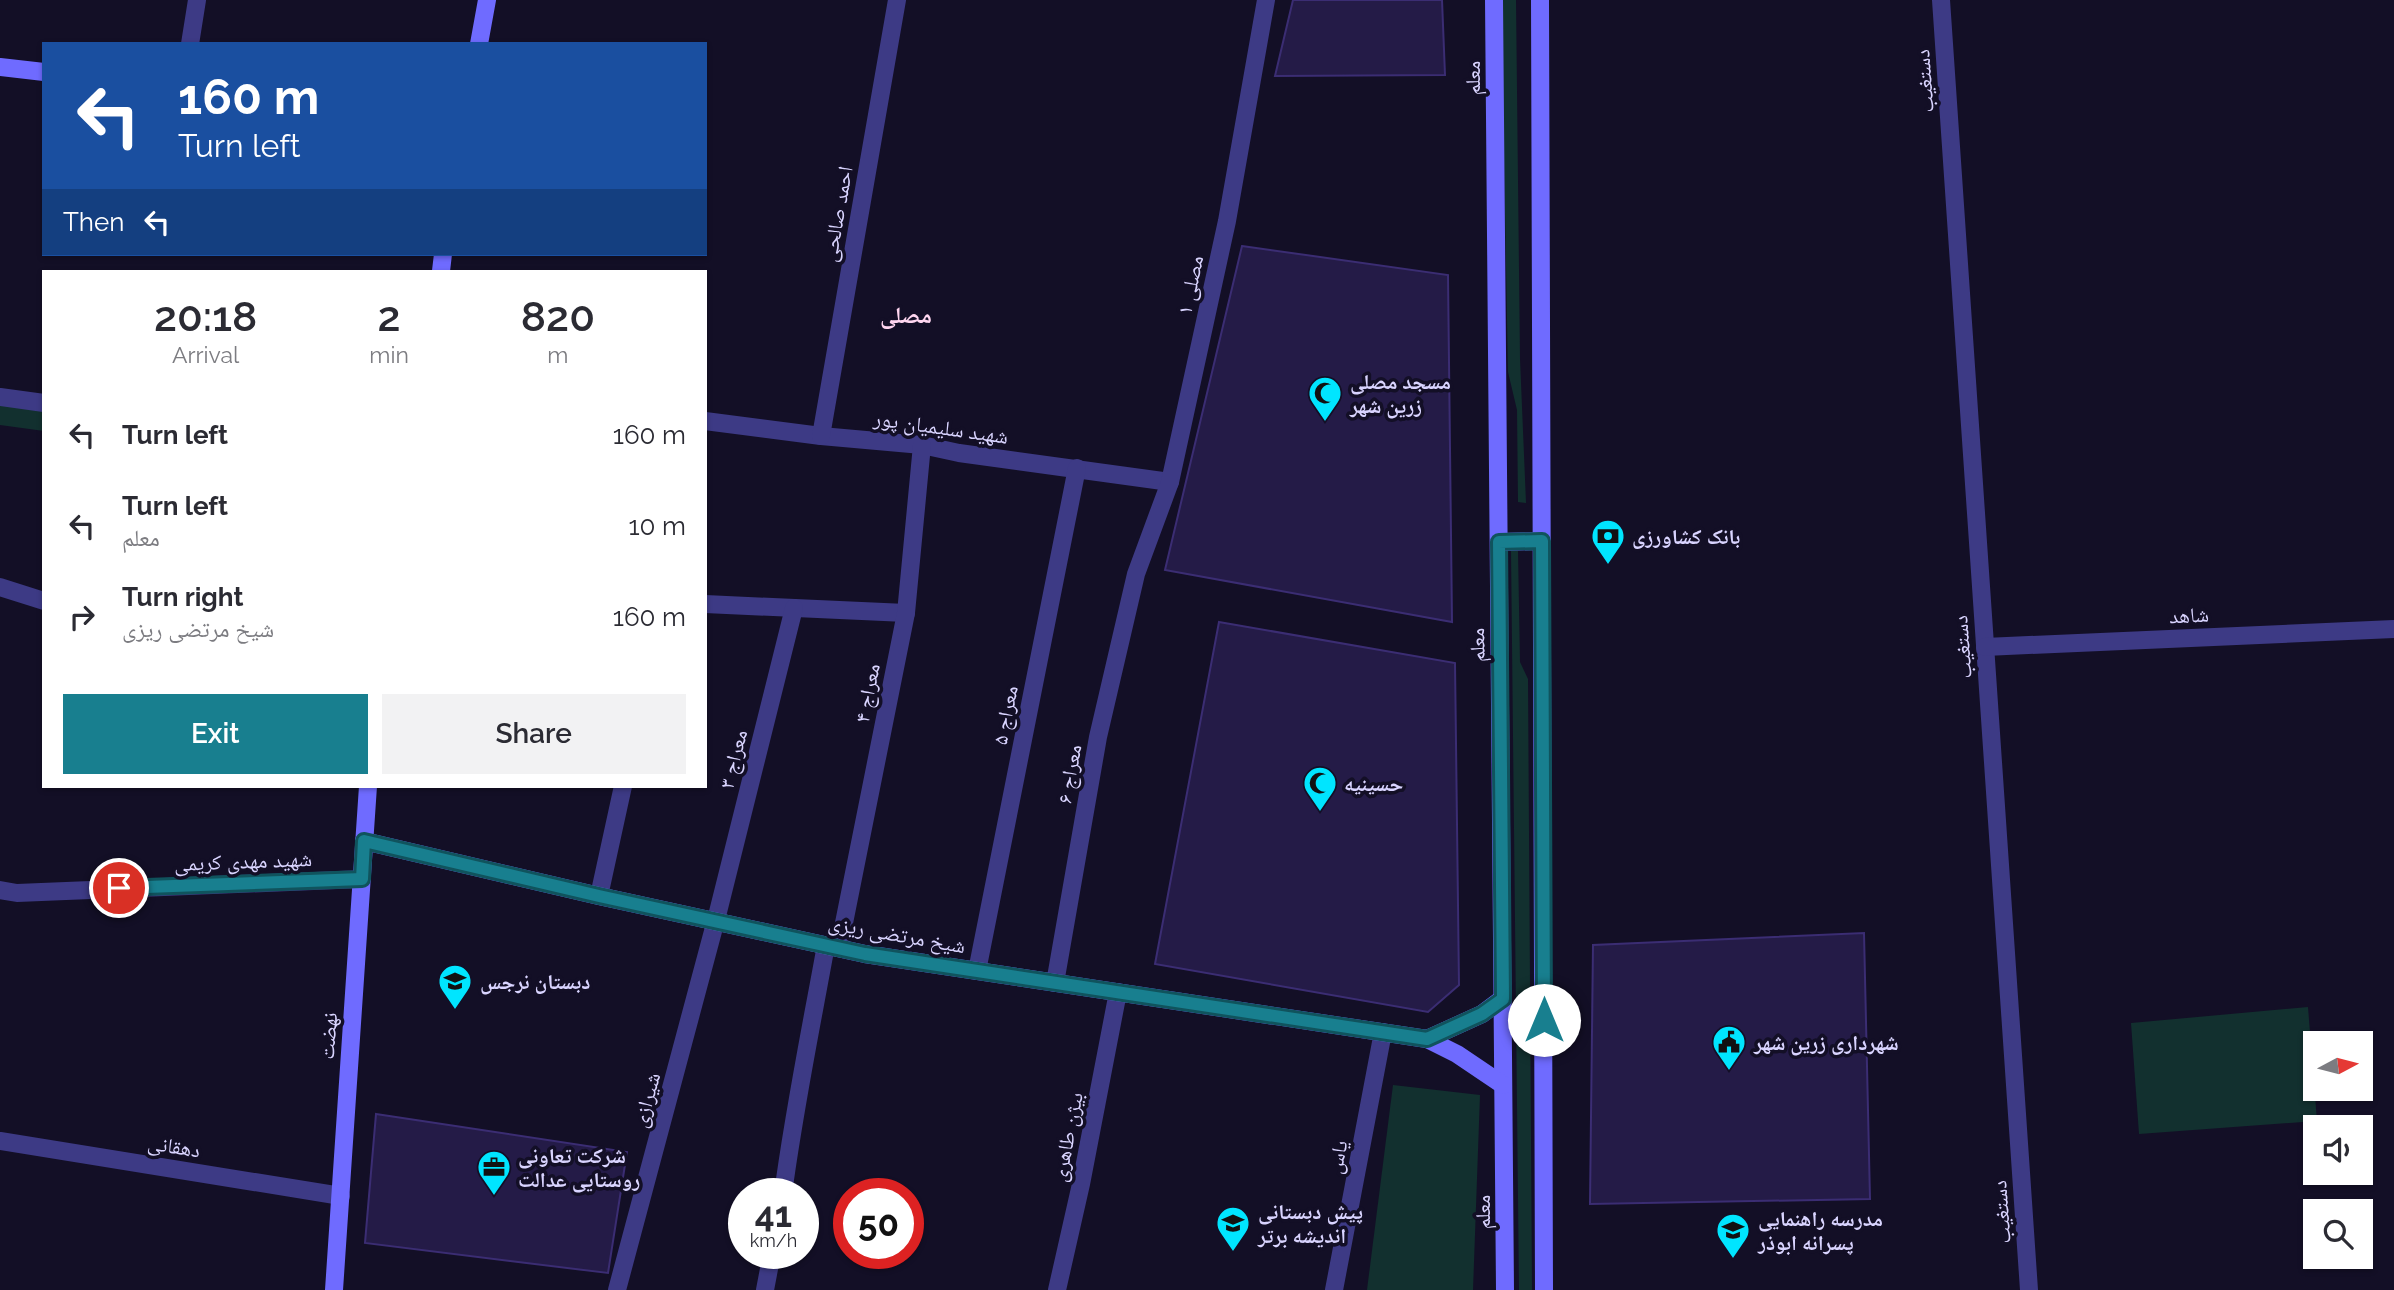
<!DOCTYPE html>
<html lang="en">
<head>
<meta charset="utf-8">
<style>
	:root { --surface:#fff; --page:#f2f2f3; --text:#2b2b33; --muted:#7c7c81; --accent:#187f8f }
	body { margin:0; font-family:Raleway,"Noto Naskh Arabic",sans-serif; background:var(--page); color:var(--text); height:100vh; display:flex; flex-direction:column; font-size:26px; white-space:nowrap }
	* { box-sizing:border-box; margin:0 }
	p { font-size:23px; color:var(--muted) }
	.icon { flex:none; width:38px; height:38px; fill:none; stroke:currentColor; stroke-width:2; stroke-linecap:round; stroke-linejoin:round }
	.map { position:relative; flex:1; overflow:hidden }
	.details { position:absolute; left:42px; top:270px; width:665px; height:518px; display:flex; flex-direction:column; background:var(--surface); border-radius:0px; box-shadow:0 2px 5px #0004 }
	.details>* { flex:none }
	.guide { position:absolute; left:42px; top:42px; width:665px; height:214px; border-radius:0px; box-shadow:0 2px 5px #0004; background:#1a4fa0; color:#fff; overflow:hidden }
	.needle { width:46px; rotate:83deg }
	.controls { position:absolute; left:2303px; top:1031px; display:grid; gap:14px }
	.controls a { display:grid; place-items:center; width:70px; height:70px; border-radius:0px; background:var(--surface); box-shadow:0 2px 5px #0004; font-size:35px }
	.speed { position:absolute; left:728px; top:1178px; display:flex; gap:14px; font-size:35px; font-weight:700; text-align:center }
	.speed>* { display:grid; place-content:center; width:91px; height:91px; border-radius:50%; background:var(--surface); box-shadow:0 2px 5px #0004; line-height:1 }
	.speed small { font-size:18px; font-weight:400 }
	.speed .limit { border:10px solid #d22; background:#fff; color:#111 }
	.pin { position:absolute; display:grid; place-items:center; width:60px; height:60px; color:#fff; margin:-30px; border:4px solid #fff; border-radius:50%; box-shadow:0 2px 7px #0007 }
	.me { position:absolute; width:77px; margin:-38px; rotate:0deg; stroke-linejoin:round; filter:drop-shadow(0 0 5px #0008) }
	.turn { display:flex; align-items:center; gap:24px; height:147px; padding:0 21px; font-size:32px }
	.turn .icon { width:91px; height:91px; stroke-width:2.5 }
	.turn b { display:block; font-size:49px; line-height:60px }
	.then { display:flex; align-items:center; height:66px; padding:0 21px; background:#0003; gap:14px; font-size:26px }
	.eta { display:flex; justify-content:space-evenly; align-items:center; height:119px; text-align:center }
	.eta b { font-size:42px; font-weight:600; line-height:49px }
	.action { display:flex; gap:14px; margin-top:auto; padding:14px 21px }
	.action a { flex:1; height:80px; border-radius:0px; background:var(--accent); color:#fff; font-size:28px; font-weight:600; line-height:80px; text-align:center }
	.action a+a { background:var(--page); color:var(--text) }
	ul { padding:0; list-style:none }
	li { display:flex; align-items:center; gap:21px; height:91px; padding:0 21px }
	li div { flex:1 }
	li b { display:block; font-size:26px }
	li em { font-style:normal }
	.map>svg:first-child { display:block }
</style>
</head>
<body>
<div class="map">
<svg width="2394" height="1290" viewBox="0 0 2394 1290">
	<rect width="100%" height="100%" fill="#130f26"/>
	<g fill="#12302f">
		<polygon points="1501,0 1516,0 1520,359 1526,503 1518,502 1517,410 1508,372"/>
		<polygon points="0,403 44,410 44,431 0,425"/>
		<polygon points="1511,551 1518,551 1520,662 1528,679 1532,1290 1519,1290"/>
		<polygon points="2308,1007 2317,1121 2139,1134 2131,1023"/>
		<polygon points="1393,1085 1480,1095 1473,1290 1367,1290"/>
	</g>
	<g fill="#241b47" stroke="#3b2d73" stroke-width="2">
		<polygon points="1293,0 1442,0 1445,75 1275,76"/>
		<polygon points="1242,246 1448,275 1452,622 1165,570"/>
		<polygon points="1219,622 1455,663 1459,985 1428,1012 1155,964"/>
		<polygon points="1864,933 1870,1199 1590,1204 1593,945"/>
		<polygon points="376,1114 627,1152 608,1273 365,1243"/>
	</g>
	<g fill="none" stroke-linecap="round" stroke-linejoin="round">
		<g stroke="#3d3a85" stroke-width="18">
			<polyline points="1941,0 2029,1290"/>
			<polyline points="190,44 197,0"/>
			<polyline points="0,397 44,403"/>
			<polyline points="705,421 821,436 922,445 959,453 1170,482"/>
			<polyline points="821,436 897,0"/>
			<polyline points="0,587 44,601"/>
			<polyline points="705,604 906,613"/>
			<polyline points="1985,647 2394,629"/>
			<polyline points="0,890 17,893 362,879"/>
			<polyline points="599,896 623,786"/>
			<polyline points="839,948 906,613 922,445"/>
			<polyline points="977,971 1077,468"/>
			<polyline points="1055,983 1098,737 1136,574 1170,482 1227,221 1266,0"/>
			<polyline points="0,1141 341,1196"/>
			<path d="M783,1194C794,1110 811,1028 826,945"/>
			<polyline points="617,1290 716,920 794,608"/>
			<polyline points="765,1290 772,1253"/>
			<polyline points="1057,1290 1081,1184 1118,992"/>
			<polyline points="1334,1290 1383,1032"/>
		</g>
		<g stroke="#6f6bff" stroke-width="18">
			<polyline points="1494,0 1505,1290"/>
			<polyline points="1540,0 1544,1290"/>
			<polyline points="479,44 487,0"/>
			<polyline points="0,67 44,72"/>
			<polyline points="441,271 443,254"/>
			<polyline points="1499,542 1542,541"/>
			<polyline points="364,841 599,896 865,954 1427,1039"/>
			<polyline points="1502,999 1482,1014 1427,1039 1457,1054 1503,1085"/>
			<polyline points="334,1290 368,786"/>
		</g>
	</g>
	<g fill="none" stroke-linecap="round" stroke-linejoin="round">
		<defs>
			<polyline id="route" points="119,888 362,879 364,841 599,896 865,954 1427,1039 1482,1014 1503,999 1499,542 1542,541 1544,1020"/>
		</defs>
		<use href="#route" stroke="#10535d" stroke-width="18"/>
		<use href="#route" stroke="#187f8f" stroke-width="12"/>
	</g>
	<defs>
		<symbol id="mosque-pin" viewBox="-11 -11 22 30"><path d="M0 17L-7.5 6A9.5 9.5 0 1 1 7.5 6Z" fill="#00e5ff" stroke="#130f26"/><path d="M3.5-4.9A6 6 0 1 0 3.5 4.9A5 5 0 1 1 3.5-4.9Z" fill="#111"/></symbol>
		<symbol id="bank-pin" viewBox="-11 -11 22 30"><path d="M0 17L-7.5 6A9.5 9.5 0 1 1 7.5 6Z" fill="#00e5ff" stroke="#130f26"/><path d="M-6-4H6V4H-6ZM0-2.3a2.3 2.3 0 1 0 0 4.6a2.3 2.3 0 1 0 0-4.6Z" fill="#111"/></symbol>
		<symbol id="school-pin" viewBox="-11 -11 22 30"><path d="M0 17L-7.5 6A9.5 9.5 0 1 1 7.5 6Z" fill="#00e5ff" stroke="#130f26"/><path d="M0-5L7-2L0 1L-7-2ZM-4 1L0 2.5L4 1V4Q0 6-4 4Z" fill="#111"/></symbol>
		<symbol id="civic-pin" viewBox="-11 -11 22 30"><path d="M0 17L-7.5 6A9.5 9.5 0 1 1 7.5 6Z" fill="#00e5ff" stroke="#130f26"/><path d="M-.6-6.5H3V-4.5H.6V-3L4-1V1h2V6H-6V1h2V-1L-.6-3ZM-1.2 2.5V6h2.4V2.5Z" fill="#111"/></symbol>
		<symbol id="office-pin" viewBox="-11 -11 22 30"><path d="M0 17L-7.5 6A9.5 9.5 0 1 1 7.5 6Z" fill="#00e5ff" stroke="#130f26"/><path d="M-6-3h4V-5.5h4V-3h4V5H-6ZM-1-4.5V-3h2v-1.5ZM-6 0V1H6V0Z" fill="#111"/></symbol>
	</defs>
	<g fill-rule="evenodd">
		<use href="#mosque-pin" x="1306" y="374" width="38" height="52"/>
		<use href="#bank-pin" x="1589" y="517" width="38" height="52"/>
		<use href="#mosque-pin" x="1301" y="764" width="38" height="52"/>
		<use href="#school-pin" x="436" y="962" width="38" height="52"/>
		<use href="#civic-pin" x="1710" y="1023" width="38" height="52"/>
		<use href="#office-pin" x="475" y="1148" width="38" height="52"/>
		<use href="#school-pin" x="1214" y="1204" width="38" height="52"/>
		<use href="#school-pin" x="1714" y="1211" width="38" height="52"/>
	</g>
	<g text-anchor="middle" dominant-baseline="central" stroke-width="7" stroke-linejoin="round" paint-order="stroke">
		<g font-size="21" fill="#d9d4ff" stroke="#130f26">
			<text transform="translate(1472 78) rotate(-90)">معلم</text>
			<text transform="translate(1924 81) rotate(-94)">دستغیب</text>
			<text transform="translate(837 214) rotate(-80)">احمد صالحی</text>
			<text transform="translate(1190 285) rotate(-78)">مصلی ۱</text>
			<text transform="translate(941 427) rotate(8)">شهید سلیمیان پور</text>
			<text transform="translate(2189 615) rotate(-3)">شاهد</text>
			<text transform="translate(1477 645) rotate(-91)">معلم</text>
			<text transform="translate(1962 647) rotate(-94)">دستغیب</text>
			<text transform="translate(867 693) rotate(-79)">معراج ۴</text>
			<text transform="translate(1005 715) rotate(-79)">معراج ۵</text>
			<text transform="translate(733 759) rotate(-76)">معراج ۳</text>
			<text transform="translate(1069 774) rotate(-80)">معراج ۶</text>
			<text transform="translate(243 861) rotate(-2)">شهید مهدی کریمی</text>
			<text transform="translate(897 934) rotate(10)">شیخ مرتضی ریزی</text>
			<text transform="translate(328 1036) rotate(-86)">نهضت</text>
			<text transform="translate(646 1100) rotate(-75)">شیرازی</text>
			<text transform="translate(1067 1137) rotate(-79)">بیژن طاهری</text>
			<text transform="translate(174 1146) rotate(9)">دهقانی</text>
			<text transform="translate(1337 1157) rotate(-79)">یاس</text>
			<text transform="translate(1482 1212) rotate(-90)">معلم</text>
			<text transform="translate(2001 1212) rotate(-94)">دستغیب</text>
		</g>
		<g font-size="21" font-weight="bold" fill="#d9d4ff" stroke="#130f26" text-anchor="start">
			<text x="1350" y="381">مسجد مصلی<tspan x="1350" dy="24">زرین شهر</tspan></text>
			<text x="1632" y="536">بانک کشاورزی</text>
			<text x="1344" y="783">حسینیه</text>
			<text x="480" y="981">دبستان نرجس</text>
			<text x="1754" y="1042">شهرداری زرین شهر</text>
			<text x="518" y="1155">شرکت تعاونی<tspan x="518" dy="24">روستایی عدالت</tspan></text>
			<text x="1258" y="1211">پیش دبستانی<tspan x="1258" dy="24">اندیشه برتر</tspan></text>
			<text x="1758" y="1218">مدرسه راهنمایی<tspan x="1758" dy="24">پسرانه ابوذر</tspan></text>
		</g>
		<g font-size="23" font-weight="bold" fill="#ffd6f0" stroke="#130f26">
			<text x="906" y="314">مصلی</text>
		</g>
	</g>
</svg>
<div class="controls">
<a><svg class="needle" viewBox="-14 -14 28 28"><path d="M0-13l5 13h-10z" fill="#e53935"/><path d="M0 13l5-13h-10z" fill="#7c7c81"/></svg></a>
<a><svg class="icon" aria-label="sound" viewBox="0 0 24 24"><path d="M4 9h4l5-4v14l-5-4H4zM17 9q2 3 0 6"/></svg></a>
<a><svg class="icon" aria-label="search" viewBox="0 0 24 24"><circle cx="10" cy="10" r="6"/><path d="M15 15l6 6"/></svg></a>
</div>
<div class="speed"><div>41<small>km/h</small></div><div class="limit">50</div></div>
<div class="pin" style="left:119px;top:888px;background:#d93025"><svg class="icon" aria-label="arrive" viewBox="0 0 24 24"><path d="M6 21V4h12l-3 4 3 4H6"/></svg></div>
<svg class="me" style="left:1544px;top:1020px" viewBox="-20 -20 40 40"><circle r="19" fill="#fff"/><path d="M0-13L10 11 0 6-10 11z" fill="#187f8f"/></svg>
<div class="guide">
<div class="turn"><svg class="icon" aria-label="left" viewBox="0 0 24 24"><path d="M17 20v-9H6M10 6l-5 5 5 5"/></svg><div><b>160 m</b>Turn left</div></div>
<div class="then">Then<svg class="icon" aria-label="left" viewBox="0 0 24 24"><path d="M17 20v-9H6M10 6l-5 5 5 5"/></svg></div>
</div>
<section class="details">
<div class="eta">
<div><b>20:18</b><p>Arrival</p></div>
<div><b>2</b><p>min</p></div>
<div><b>820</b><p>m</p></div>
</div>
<ul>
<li><svg class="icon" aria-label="left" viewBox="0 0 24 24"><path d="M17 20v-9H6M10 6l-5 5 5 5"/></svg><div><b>Turn left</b></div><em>160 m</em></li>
<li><svg class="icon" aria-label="left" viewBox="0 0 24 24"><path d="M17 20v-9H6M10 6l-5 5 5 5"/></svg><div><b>Turn left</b><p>معلم</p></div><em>10 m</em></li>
<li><svg class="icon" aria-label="right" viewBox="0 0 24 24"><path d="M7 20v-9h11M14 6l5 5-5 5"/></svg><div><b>Turn right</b><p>شیخ مرتضی ریزی</p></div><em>160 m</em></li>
</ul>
<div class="action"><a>Exit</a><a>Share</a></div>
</section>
</div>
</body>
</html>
